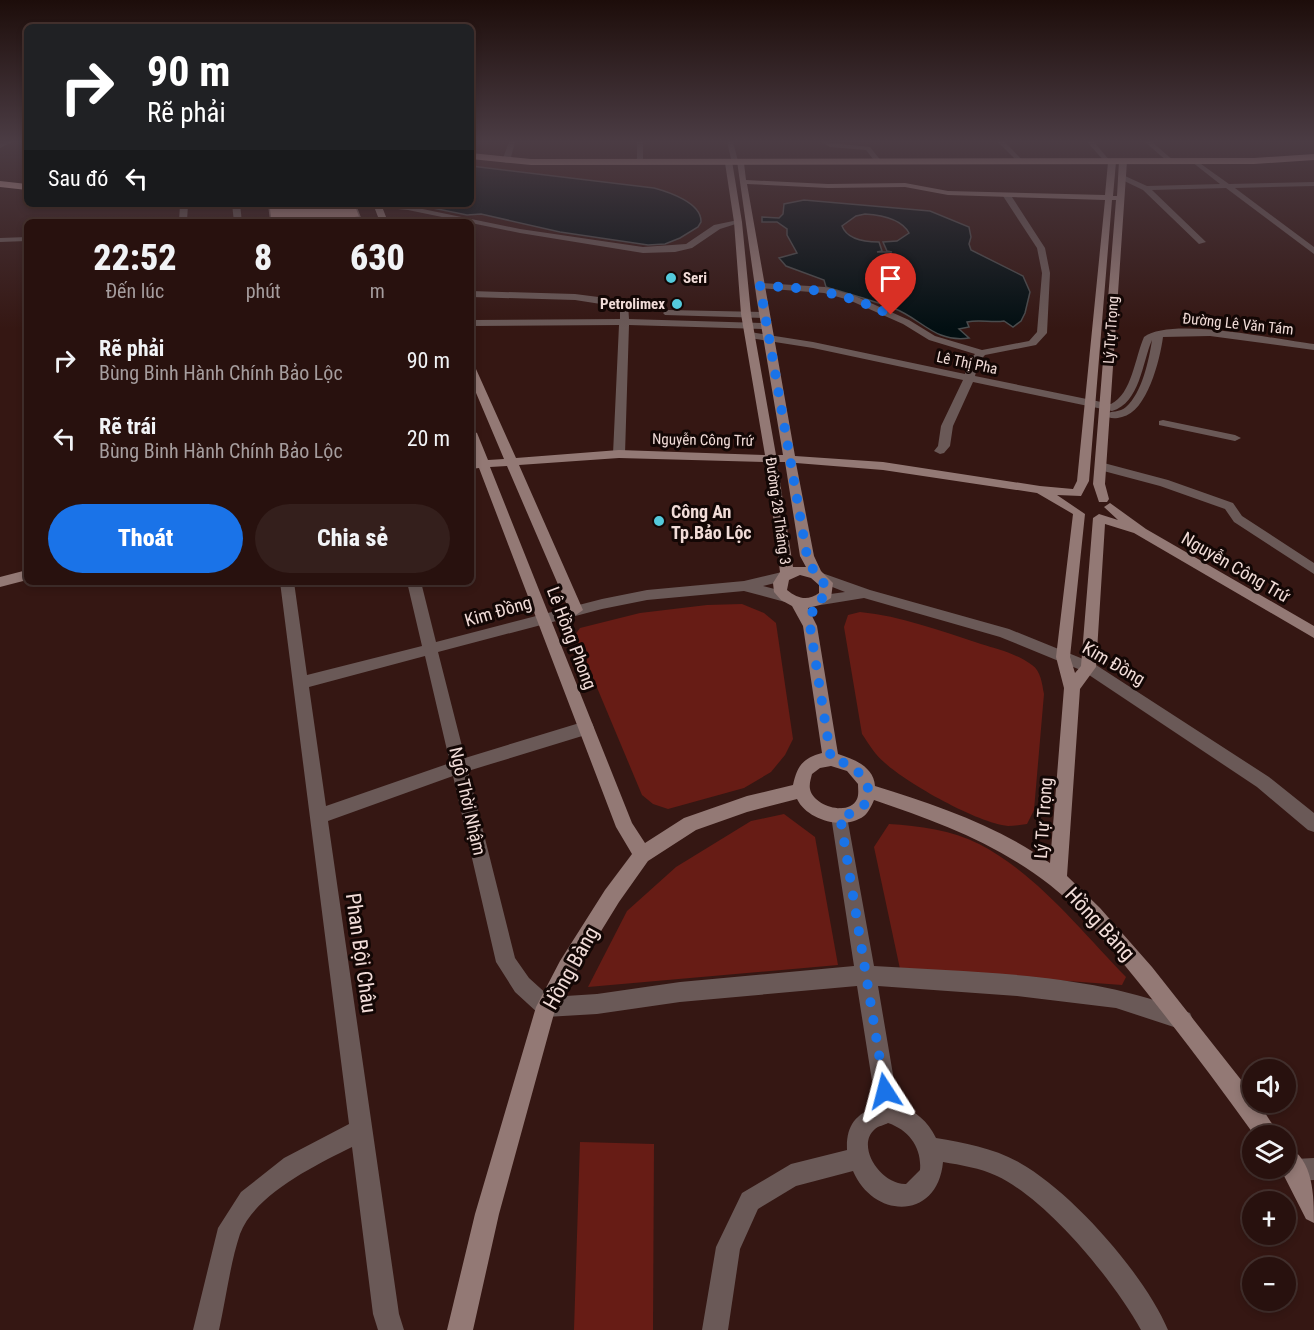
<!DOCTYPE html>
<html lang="vi">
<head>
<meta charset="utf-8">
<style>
	:root { --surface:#28110e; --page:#341f1c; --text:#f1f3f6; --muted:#a59d9e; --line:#44312e; --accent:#1a73e8 }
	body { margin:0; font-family:"Roboto Condensed",sans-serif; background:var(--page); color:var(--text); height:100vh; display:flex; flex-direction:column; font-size:22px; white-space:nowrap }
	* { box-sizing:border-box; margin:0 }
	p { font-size:20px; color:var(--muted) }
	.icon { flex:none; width:33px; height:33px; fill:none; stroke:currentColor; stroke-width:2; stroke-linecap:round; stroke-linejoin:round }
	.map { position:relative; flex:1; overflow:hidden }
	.side { position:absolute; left:24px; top:219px; width:450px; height:366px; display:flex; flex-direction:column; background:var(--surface); border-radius:9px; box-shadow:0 3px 9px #0003,0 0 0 2px var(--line) }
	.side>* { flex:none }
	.banner { position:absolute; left:24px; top:24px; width:450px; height:183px; border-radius:9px; box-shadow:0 3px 9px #0003,0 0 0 2px var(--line); background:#202124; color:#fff; overflow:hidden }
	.buttons { position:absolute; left:1242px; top:1059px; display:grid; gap:12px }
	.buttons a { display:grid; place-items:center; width:54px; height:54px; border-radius:50%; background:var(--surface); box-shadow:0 3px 9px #0003,0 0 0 2px var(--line); font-size:30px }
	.pin { position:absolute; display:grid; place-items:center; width:51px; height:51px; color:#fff; margin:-62px -26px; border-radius:50% 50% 50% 0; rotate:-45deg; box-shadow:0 0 6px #0007 }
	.pin .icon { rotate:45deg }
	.me { position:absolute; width:66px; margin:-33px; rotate:351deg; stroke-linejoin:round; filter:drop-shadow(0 0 4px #0008) }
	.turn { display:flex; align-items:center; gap:21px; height:126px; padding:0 24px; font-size:27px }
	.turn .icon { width:78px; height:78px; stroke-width:2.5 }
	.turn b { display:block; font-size:42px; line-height:51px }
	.then { display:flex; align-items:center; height:57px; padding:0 24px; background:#0003; gap:12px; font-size:22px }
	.eta { display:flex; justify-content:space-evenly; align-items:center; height:102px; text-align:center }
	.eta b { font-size:36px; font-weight:800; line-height:42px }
	.action { display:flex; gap:12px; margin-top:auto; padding:12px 24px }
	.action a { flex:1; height:69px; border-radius:36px; background:var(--accent); color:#fff; font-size:24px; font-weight:800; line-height:69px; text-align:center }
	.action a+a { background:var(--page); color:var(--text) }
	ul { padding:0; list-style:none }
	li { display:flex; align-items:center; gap:18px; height:78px; padding:0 24px }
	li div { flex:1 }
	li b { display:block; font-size:22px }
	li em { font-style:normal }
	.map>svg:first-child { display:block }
</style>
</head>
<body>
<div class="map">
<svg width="1314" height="1330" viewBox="0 0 1314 1330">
	<rect width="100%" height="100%" fill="#351713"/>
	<g fill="#671c15">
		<polygon points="742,604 764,613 776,623 793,739 785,755 771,772 744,788 668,809 653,804 642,795 575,635 580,628 640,613 707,605"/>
		<path d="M860,612C901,616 941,631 981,644C997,649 1018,654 1032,665C1041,671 1042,684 1044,694L1034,810L1027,824C1021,825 1014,826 1008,826C978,823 908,784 885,763C875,755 869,744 862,734L844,627L848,615Z"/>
		<polygon points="784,814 815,837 838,965 588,987 627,911 676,867 751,821"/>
		<path d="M889,824C919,826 952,830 979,844C1037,874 1081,931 1126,977L1122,985L900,969L874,847Z"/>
		<polygon points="580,1142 654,1144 653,1330 574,1330"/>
	</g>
	<g fill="#020f12" stroke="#4a4c4d" stroke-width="1.5" fill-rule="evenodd">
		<path d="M471,166L654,188C669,192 702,203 701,222L698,227L680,238L665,244L648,245L560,232L481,214L467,215L413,204H471Z"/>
		<path d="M804,200L930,211L969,227L971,237L969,244L971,250L1023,276L1030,292L1025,313L1021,321L1013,327L1004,321C991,323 980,319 967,322L969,327L959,329L969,338C934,343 921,318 893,308C871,300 848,294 826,287L824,280L786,266L779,258L797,253L787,235V229L777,222H762V217L779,218L783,214L784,204ZM865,214C880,215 901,218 909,233L897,241L883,242L887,251L892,252H877L882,251L879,242C865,242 847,239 842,226L856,216Z"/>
	</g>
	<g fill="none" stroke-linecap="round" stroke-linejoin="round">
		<g fill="#6a5957" fill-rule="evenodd">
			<polygon points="11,142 10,143 0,148 0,143"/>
			<polygon points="509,142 515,142 510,161 506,163 502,161"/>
			<polygon points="637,142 643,142 643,163 637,162"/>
			<polygon points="727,142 733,142 739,165 732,163"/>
			<polygon points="822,142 870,147 882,162 876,163 866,150 830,147"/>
			<polygon points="998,142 1005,142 1023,161 1023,163 1019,163"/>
			<polygon points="1087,142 1094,142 1110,161 1110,163 1106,163"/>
			<polygon points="1145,142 1152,142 1174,161 1168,162"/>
			<polygon points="1194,159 1229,184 1314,182 1314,186 1235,188 1314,247 1314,254 1226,188 1152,190 1206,242 1199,244 1143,190 1118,178 1125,176 1147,186 1220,184 1192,162"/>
			<path d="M1007,194H1010L1045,248L1050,273L1047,333L1036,345L985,355L978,363L975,376L1111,404C1132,394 1135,357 1144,337C1172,316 1277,340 1314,344V350L1210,336L1163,337C1160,360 1147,412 1122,417C1115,419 1110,419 1104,415C1111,410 1120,413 1126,407C1142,393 1149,360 1152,340C1142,363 1140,403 1112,411L973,382L953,426L950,446L944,453L940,454L934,451L938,446L941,426L963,380L813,348L750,338L745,335L750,332L813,342L965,374L968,362L975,354L929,340L903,324L849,300L824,293L757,288V284L760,283L825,287L855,296L909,320L935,336L982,350L1029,341L1037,332L1042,273L1037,248L1003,196Z"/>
			<polygon points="180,204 188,204 187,222 179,222"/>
			<polygon points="232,204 240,204 242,222 234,222"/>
			<polygon points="374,204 408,206 520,229 643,247 686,244 714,225 738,220 742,222 720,229 692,248 675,252 643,253 520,233 408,210 377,207"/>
			<polygon points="27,237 27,241 0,242 0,238"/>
			<polygon points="471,291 575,294 614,299 628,304 629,319 762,323 767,326 762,329 629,325 625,454 619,458 613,454 619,325 471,326 471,320 620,319 620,307 575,300 471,297"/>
			<polygon points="668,310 764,312 769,315 764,318 665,315 663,313"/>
			<polygon points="1163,420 1235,435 1241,438 1235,441 1159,425 1159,421"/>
			<polygon points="1100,462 1168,480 1233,503 1242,516 1314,563 1314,574 1234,522 1225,509 1160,486 1096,469 1096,463"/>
			<path d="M782,572L789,577L787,580L763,586L790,593L792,597L790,601L785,602L744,591L647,600L602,609L438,652L465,758L586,721L592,723L594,728L592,733L468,771L515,958L529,978L550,997L597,994L680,982L854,966L831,816L834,811L840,808L846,811L874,966C979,973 1092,972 1190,1013L1193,1020L1190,1027L1183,1030L1116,1008L1017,996L878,986L898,1104C915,1111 928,1121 936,1138C965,1143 994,1148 1020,1163C1072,1192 1145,1275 1168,1330H1141C1114,1281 1048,1200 997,1176C980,1168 961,1165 943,1162C938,1220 874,1220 853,1171L796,1186L758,1209L740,1249L728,1330H702L716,1247L742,1193L791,1164L847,1150C846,1126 855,1115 876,1106L857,986L680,1002L597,1014L546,1017L539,1014L515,992L496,962L453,776L328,821L399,1314L404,1330H378L373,1314L352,1147C316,1165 255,1194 240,1234C230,1264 226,1299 219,1330H193L218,1228L241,1192L284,1158L349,1124L280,582H294L307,675L422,646L407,582H421L436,642L602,599L647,590L744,581ZM425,656L450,763L326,806L309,687ZM888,1123C909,1130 922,1148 920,1170L906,1184C881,1185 855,1146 875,1129C878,1126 885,1125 888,1123Z"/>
			<polygon points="822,573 870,590 1009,629 1093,663 1269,777 1314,813 1314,832 1308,830 1257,787 1083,671 1000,637 864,598 821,605 816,604 814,600 816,596 845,592 817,581 815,578 817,575"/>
			<polygon points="1314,1158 1314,1180 1295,1181 1287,1178 1284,1170 1287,1162 1295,1159"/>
		</g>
		<g fill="#937975" fill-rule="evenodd">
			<path d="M1123,159L1127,161L1105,484L1109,499L1107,502H1099L1093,484L1116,200H1112L1089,481L1081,496L1057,495L1085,514L1070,657L1075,673L1081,666L1093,518L1099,514L1118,520L1104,507L1110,503L1146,529L1314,626V638L1134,533L1105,524L1096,667L1080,689L1067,876L1100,908L1152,967L1242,1081L1252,1095V1102H1258L1280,1136H1255C1212,1076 1168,1018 1122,962C1099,935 1078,907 1050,885C998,844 936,821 874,800C872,805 868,813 864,816C844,831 807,820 797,799L747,812L696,830L648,861L619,902L574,975L555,1010L499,1214L473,1330H447L475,1214L536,1007L560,961L605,890L632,854L616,827L479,468L471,469V461H476L471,448V430L477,433L488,460L504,459L471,381V366L476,369L516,458L619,450L765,455L741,314L734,222L725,163L732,161L742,222L751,314L776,455H783L757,301L737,161L744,163L746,180L828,184L905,183L948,191L1105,195L1108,162L1112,160L1116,162L1113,196H1117L1119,161ZM747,184L828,188L905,187L948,195L1105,200L1077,481L1073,489L1040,486L883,462L795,456ZM619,458L766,462L780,572L773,583L774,592L781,600L792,606L803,626L822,753C803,758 797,766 793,785L747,796L684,818L645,843L632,823L490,467L507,466L569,610L576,615L583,610L519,465ZM777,462H785L800,556L806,567H793ZM796,463L883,470L1037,493L1073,514L1056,657L1064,688L1050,863C998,826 936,805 875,786C874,767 854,759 838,754L817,626L808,608L820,605L831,598L833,583L821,571L814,556ZM800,575L811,578L819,585V593C808,601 798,599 787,590L789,580ZM831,766L847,771L858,784C858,788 859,795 857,799C849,817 813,806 810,789C809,784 811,778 812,774L820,768Z"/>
			<polygon points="373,204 381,204 388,222 380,222"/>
			<polygon points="27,570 27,580 0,587 0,577"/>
			<path d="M1286,1146C1314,1158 1314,1197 1314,1223L1306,1219L1280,1168H1286Z"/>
		</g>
		<g fill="#d0a8a2" fill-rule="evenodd">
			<polygon points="471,153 531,159 1254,158 1314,154 1314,160 1254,164 531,165 471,159"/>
			<polygon points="0,181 27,184 27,190 0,187"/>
		</g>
	</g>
	<polygon fill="#7d625e" points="360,217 361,222 324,222"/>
	<polygon fill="#b38c86" stroke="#7d625e" stroke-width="1.5" points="292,204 355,204 360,217 324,222 271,222 269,207"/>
	<linearGradient id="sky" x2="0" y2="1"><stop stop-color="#1d0d0a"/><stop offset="0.43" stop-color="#4b3c44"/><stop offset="1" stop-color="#4b3c44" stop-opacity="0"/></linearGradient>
	<rect width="1314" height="329" fill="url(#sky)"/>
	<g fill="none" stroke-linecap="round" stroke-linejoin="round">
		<path stroke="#1a73e8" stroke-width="10" stroke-dasharray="0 18" d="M885,1091L840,816C887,809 870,766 831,759L810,626L814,603C835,593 826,586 816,574C812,569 810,561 807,556L760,286C809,287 846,293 891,315"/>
	</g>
	<g fill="#54cadc" stroke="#130705" stroke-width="2">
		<circle cx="671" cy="278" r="6"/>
		<circle cx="677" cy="304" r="6"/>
		<circle cx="659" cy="521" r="6"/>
	</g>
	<g text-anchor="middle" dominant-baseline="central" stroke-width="6" stroke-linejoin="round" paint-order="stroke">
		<g font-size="15" font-weight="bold" fill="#f1dcd8" stroke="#130705" text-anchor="start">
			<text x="683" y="278">Seri</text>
			<text x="665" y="304" text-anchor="end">Petrolimex</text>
		</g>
		<g font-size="15" fill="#f1dcd8" stroke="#130705">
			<text transform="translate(1238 324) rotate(6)">Đường Lê Văn Tám</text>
			<text transform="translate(1111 330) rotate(-86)">Lý Tự Trọng</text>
			<text transform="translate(967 363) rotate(12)">Lê Thị Pha</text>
			<text transform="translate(703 440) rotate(1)">Nguyễn Công Trứ</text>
			<text transform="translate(778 511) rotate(82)">Đường 28 Tháng 3</text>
		</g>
		<g font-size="18" font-weight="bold" fill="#f1dcd8" stroke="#130705" text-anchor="start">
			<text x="671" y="511">Công An<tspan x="671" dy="21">Tp.Bảo Lộc</tspan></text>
		</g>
		<g font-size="18" fill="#f1dcd8" stroke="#130705">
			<text transform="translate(1236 567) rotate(30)">Nguyễn Công Trứ</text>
			<text transform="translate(498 611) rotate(-16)">Kim Đồng</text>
			<text transform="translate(572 638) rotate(69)">Lê Hồng Phong</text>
			<text transform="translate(1114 663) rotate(30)">Kim Đồng</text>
			<text transform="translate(468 801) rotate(77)">Ngô Thời Nhậm</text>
			<text transform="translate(1043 818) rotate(-86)">Lý Tự Trọng</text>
		</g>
		<g font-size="21" fill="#f1dcd8" stroke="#130705">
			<text transform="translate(1100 924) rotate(47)">Hồng Bàng</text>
			<text transform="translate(361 953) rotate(82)">Phan Bội Châu</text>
			<text transform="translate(571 968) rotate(-61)">Hồng Bàng</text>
		</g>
	</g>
</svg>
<div class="buttons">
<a><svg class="icon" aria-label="sound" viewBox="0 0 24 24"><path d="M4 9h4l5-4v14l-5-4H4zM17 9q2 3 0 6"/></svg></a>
<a><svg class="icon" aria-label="layers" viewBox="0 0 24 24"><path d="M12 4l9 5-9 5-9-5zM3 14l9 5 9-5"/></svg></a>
<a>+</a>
<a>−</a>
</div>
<div class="pin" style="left:891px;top:315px;background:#d93025"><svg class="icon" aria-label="arrive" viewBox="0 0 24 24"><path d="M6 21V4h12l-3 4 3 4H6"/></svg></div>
<svg class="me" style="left:885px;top:1091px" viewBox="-20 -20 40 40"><path d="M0-17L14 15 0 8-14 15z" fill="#1a73e8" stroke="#fff" stroke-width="4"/></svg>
<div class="banner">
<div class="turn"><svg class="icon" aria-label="right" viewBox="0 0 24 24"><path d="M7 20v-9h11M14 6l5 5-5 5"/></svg><div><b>90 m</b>Rẽ phải</div></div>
<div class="then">Sau đó<svg class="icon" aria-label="left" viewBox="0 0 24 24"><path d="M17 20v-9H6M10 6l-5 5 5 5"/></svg></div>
</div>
<section class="side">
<div class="eta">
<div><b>22:52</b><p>Đến lúc</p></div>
<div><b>8</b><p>phút</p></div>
<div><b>630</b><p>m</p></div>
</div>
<ul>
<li><svg class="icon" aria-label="right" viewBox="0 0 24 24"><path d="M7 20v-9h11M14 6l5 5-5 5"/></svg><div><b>Rẽ phải</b><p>Bùng Binh Hành Chính Bảo Lộc</p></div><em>90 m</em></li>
<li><svg class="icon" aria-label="left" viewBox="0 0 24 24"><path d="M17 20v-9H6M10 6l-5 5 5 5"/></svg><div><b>Rẽ trái</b><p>Bùng Binh Hành Chính Bảo Lộc</p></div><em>20 m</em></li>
</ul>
<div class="action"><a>Thoát</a><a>Chia sẻ</a></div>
</section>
</div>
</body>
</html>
